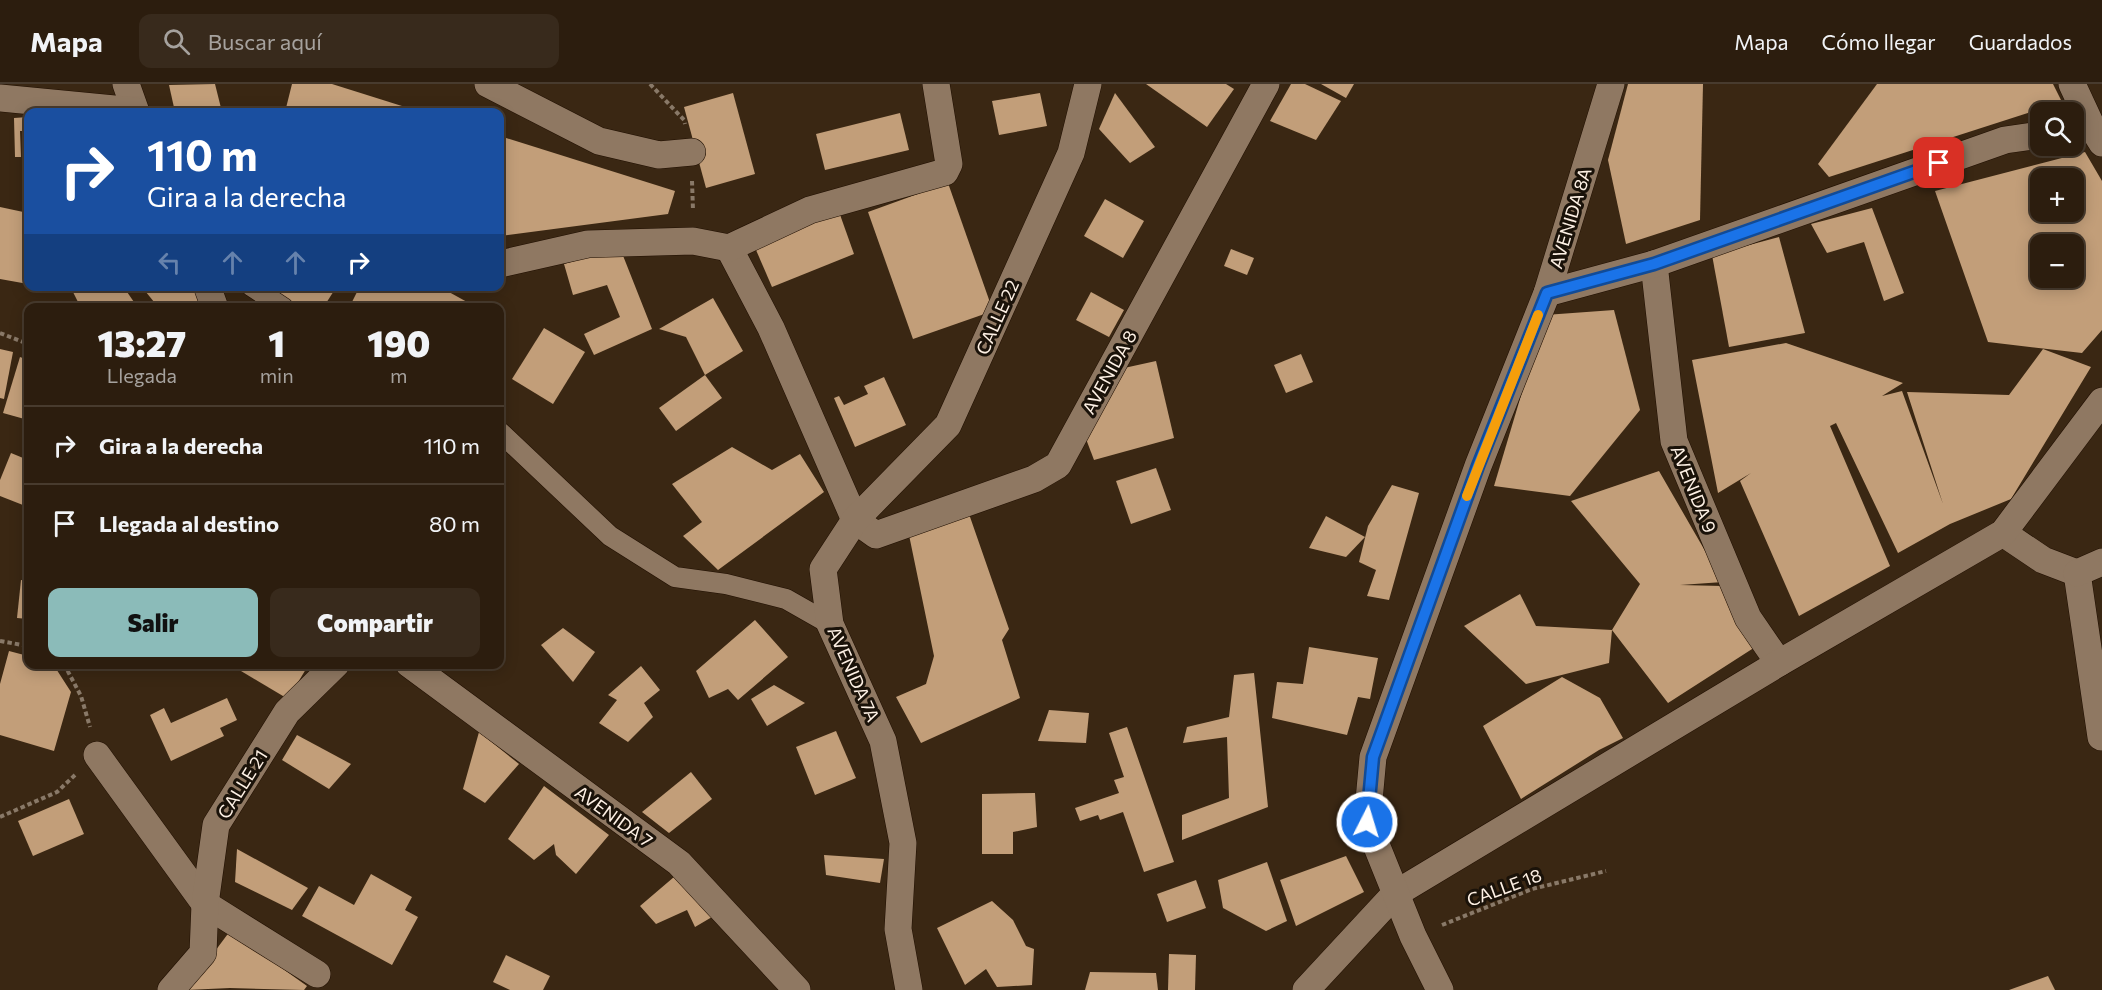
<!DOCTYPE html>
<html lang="es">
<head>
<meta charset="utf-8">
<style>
	:root { --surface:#2c1d0e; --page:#382a1c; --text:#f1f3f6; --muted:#a6a29e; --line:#483b2e; --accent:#8bbbb9 }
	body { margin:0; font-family:Commissioner,sans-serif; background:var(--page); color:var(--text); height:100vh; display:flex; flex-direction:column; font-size:22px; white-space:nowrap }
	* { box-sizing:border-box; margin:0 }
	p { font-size:20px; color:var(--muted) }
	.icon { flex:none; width:33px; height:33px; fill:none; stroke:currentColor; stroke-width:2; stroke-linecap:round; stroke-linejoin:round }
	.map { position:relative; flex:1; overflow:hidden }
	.panel { position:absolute; left:24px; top:219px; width:480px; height:366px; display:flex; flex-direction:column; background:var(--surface); border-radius:12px; box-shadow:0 3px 15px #0003,0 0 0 2px var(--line) }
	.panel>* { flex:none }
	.top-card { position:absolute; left:24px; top:24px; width:480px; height:183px; border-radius:12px; box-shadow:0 3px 15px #0003,0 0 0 2px var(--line); background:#1a4fa0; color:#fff; overflow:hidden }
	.controls { position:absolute; left:2030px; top:18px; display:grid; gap:12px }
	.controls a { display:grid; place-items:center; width:54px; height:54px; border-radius:12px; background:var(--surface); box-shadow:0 3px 15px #0003,0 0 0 2px var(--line); font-size:30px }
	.pin { position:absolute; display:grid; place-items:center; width:51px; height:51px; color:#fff; margin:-26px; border-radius:12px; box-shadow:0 3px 9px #0006 }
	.me { position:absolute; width:66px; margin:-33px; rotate:5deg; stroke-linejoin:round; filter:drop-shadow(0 0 4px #0008) }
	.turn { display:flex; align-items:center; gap:21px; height:126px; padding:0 24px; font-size:27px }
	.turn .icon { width:78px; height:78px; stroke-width:2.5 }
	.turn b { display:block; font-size:42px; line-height:51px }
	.lanes { display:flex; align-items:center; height:57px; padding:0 24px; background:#0003; justify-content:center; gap:30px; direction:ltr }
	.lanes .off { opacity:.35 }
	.eta { display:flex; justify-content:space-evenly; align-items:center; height:102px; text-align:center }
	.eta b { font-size:36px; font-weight:800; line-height:42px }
	.cta { display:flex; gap:12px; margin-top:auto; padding:12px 24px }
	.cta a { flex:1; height:69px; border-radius:12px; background:var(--accent); color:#111; font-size:24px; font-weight:800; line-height:69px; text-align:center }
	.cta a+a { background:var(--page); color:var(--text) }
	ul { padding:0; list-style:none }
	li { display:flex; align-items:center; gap:18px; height:78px; padding:0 24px; border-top:2px solid var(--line) }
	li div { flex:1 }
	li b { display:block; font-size:22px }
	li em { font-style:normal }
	header { display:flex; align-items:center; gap:36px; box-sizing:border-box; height:84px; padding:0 30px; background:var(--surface); border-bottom:2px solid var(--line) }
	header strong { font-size:28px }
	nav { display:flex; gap:33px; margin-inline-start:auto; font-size:21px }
	.search { width:420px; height:54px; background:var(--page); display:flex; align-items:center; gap:15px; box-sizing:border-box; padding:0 21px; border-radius:12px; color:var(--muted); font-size:22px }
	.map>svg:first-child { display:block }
</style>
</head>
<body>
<header>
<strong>Mapa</strong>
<div class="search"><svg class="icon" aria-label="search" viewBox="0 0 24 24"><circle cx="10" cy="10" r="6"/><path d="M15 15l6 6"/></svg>Buscar aquí</div>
<nav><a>Mapa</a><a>Cómo llegar</a><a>Guardados</a></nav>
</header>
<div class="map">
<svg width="2102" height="906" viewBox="0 0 2102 906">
	<rect width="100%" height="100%" fill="#3a2713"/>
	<g fill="#c29e79" fill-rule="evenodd">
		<polygon points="215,0 222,28 175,28 169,1"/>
		<polygon points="292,0 332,0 421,28 285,28"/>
		<polygon points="1146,0 1226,0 1234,5 1207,43"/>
		<polygon points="1291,0 1305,0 1341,17 1316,56 1270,37"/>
		<polygon points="1321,0 1354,0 1346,14"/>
		<polygon points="1628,0 1703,0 1700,136 1626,160 1608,76"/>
		<polygon points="1877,0 2053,0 2062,18 1829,93 1818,80"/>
		<polygon points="733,9 755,90 706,104 684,23"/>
		<polygon points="1040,9 1047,42 999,51 992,17"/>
		<polygon points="1115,9 1155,63 1130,79 1099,45"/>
		<polygon points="900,29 909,66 825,86 816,50"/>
		<polygon points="28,33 28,47 20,47 21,73 15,73 14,34"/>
		<polygon points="500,52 675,107 668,130 500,152"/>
		<path d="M2085,68L2102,97V246L2082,269L1988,258L1935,107ZM2040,94H2073V128H2040ZM2040,160H2073V194H2040Z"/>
		<polygon points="948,99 993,227 913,255 868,128"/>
		<polygon points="1105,115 1144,137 1123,174 1084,152"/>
		<polygon points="0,123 28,129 28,200 0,195"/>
		<polygon points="1872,124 1904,209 1884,217 1864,158 1827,169 1811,140"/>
		<polygon points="838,125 854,170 772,203 753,159"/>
		<polygon points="1779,153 1805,249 1729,263 1712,171"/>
		<polygon points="620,164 652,245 594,271 584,250 620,233 607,201 573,211 564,180"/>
		<polygon points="1231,165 1254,174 1247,191 1224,182"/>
		<polygon points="70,202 123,202 138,224 81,224"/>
		<polygon points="141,202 196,202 204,224 159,224"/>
		<polygon points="258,202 337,202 323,224 291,224"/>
		<polygon points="360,202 438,202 478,224 349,224"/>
		<polygon points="1091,208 1124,226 1109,253 1076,236"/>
		<polygon points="713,214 743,267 705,291 686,253 659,245"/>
		<polygon points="1614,226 1640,326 1570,412 1494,402 1545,231"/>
		<polygon points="544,244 585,268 553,320 512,295"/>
		<polygon points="1786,259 1903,299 1882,312 1902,307 1943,420 1907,308 2009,311 2043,265 2091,283 2011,415 1950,440 1898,469 1836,339 1830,342 1890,482 1799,532 1740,397 1751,389 1718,409 1692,276"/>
		<polygon points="0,265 13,268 4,315 0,314"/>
		<polygon points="1301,270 1313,298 1286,309 1274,281"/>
		<polygon points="20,273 28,276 28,336 3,329"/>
		<polygon points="1156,277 1174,354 1094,376 1083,347 1115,286"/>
		<polygon points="705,291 722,314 676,347 659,324"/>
		<polygon points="884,293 906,341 855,363 834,314 839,312 844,321 868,310 864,302"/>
		<polygon points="732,363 772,386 800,370 824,408 718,486 683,452 702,438 672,400"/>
		<polygon points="11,369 28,376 28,423 0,412 0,396"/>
		<polygon points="1156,384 1171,426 1131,440 1116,397"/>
		<polygon points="1659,387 1723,498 1680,501 1722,502 1763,558 1668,619 1612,546 1640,500 1571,417"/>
		<polygon points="1392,401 1419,409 1389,516 1367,512 1376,486 1359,478 1368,442"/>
		<polygon points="969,430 1009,545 1002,556 1020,614 921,659 896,613 926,600 934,572 909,451"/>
		<polygon points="1326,432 1365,453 1346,473 1309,464"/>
		<polygon points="21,496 28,497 28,535 17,534"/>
		<polygon points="1520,510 1536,542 1612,546 1609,579 1526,600 1464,542"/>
		<polygon points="755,536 788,573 738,616 728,605 709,614 696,587"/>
		<polygon points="563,544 595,568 573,598 541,561"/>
		<polygon points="1309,563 1378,574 1370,615 1358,613 1347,651 1272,634 1277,598 1303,600"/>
		<polygon points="9,567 28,572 28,580 53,580 71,608 54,667 0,651 0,600"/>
		<polygon points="238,580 309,580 288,615 236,584"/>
		<polygon points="641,582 660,606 644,619 653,633 628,658 599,639 617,616 608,611"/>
		<polygon points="1254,589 1268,723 1182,756 1182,731 1229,714 1227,653 1183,659 1187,643 1229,633 1234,591"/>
		<polygon points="1562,593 1600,614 1623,654 1599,666 1521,715 1483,642"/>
		<polygon points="774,601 805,619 767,642 751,615"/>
		<polygon points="227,614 237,636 220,644 224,652 171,677 150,631 164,624 171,639"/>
		<polygon points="1049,626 1089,629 1086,659 1038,657"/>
		<polygon points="1127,643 1174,778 1144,788 1123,728 1100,736 1098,731 1080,737 1075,724 1119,709 1114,696 1124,693 1109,649"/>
		<polygon points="836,647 856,694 815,711 796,663"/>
		<polygon points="479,648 519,680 485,719 463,705"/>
		<polygon points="297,651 351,680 329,705 282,676"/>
		<polygon points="691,688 712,715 669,749 642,728"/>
		<polygon points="544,702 609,751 576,790 556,771 554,760 534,776 508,755"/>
		<polygon points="1035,709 1037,743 1013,748 1013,770 982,770 982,710"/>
		<polygon points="69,715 84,750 33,772 18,737"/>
		<polygon points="237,765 308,804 292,826 235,798"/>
		<polygon points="824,771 884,775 880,799 826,791"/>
		<polygon points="1346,772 1364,808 1296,842 1280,796"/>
		<polygon points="1267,778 1287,837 1266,847 1223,824 1218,796"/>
		<polygon points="681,787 712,833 695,843 687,826 656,840 640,822"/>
		<polygon points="371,790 412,813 405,826 418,833 392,881 302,832 319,802 354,821"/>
		<polygon points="1196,796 1206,824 1167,838 1157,810"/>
		<polygon points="992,817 1013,836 1026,862 1034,865 1032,901 997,903 986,885 965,901 937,844"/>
		<polygon points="230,847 307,902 304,906 230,904 186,906"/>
		<polygon points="1169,870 1196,871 1195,906 1168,906"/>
		<polygon points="506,871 550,892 543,906 510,906 493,898"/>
		<polygon points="1090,888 1156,889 1158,906 1085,906"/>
		<polygon points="2048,892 2055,906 2009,906"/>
	</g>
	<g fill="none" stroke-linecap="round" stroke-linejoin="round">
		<defs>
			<g id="pedestrian">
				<polyline points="251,202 284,224"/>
				<polyline points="500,348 610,452 675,493 726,500 786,515 830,540"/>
			</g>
			<g id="minor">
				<polyline points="126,0 136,28"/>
				<polyline points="488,0 599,57 659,71 692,68"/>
				<polyline points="2072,0 2092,43 2102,59"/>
				<polyline points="0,14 135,27"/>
				<polyline points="729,164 771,244 855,436"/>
				<polyline points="500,180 588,160 693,157 729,164 810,126 945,88 949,80 936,0"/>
				<polyline points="1654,180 1674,357 1748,534 1779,579"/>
				<polyline points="207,202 215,224"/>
				<polyline points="1547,209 1654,180 2005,56 2040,51"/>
				<polyline points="855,436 876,451 1034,395 1058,381 1266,0"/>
				<polyline points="2003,449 2043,476 2077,489"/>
				<polyline points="2077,489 2101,653"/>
				<polyline points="2077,489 2102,478"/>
				<polyline points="409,580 679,779 797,906"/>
				<polyline points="97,671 205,820 317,890"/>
				<polyline points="171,906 203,869 205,820 216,741 287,628 336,580"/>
				<polyline points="909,906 898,845 903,759 883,657 830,540 823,485 855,436 948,341 1071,69 1088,0"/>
				<polyline points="1306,906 1395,810 1779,579 2003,449 2102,317"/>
				<polyline points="1440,906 1413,852 1367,738 1373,673 1478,382 1547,209 1611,0"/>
			</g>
		</defs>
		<use href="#pedestrian" stroke="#200f00" stroke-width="21"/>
		<use href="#minor" stroke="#200f00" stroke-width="28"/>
		<g stroke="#897968" stroke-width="4" stroke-dasharray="4.5 3" stroke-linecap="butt">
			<polyline points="650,0 684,36 685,40"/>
			<polyline points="692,97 693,126"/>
			<polyline points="0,249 28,260"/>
			<polyline points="0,557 28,562"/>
			<polyline points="64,580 81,612 90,643"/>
			<polyline points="0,733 57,708 75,691"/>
			<polyline points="1442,841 1532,805 1606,787"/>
		</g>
		<use href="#pedestrian" stroke="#8f7862" stroke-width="20"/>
		<use href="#minor" stroke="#8f7862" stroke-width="27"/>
	</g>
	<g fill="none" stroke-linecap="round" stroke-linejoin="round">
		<defs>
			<polyline id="route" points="1367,738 1373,673 1478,382 1547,209 1654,180 1939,79"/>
		</defs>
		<use href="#route" stroke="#114b97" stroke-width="15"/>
		<use href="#route" stroke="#1a73e8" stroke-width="10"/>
		<polyline stroke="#f59e0b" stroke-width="10" points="1467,412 1538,231"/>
	</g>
	<g text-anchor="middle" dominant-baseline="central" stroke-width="6" stroke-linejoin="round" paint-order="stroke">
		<g font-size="18" fill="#fef1e5" stroke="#1a1209">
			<text transform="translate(1570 134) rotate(-73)">AVENIDA 8A</text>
			<text transform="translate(997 233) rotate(-66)">CALLE 22</text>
			<text transform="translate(1109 288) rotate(-61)">AVENIDA 8</text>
			<text transform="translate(1694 405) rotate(68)">AVENIDA 9</text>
			<text transform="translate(854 590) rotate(66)">AVENIDA 7A</text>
			<text transform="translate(242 700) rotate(-58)">CALLE 21</text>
			<text transform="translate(614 732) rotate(36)">AVENIDA 7</text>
			<text transform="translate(1504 803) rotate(-20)">CALLE 18</text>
		</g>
	</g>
</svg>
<div class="controls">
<a><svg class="icon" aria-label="search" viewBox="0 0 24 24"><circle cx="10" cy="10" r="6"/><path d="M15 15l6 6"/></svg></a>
<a>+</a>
<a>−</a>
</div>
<div class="pin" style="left:1939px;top:79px;background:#d93025"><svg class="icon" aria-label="arrive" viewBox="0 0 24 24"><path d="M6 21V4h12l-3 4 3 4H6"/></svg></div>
<svg class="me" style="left:1367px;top:738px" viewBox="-20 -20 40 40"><circle r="17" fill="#1a73e8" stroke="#fff" stroke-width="3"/><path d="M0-11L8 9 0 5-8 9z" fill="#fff"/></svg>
<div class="top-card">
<div class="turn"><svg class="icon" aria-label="right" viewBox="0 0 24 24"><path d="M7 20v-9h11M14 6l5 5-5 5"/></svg><div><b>110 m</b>Gira a la derecha</div></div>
<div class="lanes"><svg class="icon off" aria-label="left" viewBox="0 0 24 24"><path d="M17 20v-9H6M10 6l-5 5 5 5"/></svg><svg class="icon off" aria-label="ahead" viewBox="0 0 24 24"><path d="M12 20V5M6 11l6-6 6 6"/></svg><svg class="icon off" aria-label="ahead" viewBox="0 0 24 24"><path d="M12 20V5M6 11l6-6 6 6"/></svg><svg class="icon" aria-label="right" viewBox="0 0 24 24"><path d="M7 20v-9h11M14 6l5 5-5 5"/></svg></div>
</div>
<section class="panel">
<div class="eta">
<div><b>13:27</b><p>Llegada</p></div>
<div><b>1</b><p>min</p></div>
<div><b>190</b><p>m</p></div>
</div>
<ul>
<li><svg class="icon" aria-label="right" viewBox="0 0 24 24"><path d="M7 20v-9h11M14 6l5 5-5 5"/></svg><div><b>Gira a la derecha</b></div><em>110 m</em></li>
<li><svg class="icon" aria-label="arrive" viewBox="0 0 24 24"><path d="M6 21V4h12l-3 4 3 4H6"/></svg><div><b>Llegada al destino</b></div><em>80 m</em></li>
</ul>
<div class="cta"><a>Salir</a><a>Compartir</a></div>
</section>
</div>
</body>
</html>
